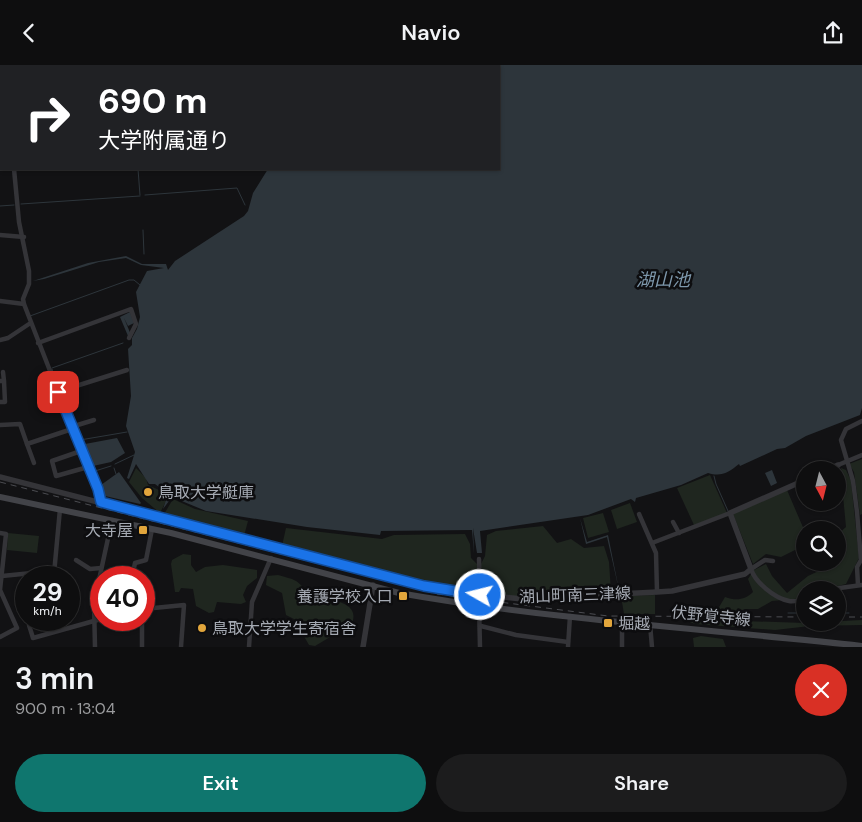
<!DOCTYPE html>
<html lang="en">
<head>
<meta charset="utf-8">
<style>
	:root { --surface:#0e0e0f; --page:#1c1c1d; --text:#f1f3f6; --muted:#9b9c9e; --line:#2e2e2f; --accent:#0f766e }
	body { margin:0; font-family:"DM Sans","Noto Sans JP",sans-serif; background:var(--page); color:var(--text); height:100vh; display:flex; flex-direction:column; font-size:19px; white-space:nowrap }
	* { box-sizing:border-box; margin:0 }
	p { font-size:16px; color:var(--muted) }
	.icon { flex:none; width:28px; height:28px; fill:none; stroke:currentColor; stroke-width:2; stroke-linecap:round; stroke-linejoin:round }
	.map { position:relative; height:582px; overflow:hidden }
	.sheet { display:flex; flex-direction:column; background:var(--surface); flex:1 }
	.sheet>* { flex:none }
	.hud { position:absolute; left:0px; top:0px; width:500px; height:105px; box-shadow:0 1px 4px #0004,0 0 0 1px var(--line); background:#202124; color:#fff; overflow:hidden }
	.needle { width:32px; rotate:173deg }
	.tools { position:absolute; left:796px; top:396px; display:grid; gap:10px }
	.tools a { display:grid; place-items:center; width:50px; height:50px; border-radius:50%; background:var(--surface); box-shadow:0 1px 4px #0004,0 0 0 1px var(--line); font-size:25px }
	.speed { position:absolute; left:15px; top:501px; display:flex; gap:10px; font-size:25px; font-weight:700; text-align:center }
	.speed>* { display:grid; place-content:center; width:65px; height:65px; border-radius:50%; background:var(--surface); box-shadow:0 1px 4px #0004,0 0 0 1px var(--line); line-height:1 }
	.speed small { font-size:12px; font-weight:400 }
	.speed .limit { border:8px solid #d22; background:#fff; color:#111 }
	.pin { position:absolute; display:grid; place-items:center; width:42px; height:42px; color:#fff; margin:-21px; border-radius:10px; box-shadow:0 2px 8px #0006 }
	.me { position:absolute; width:55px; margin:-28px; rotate:278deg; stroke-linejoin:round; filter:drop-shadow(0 0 4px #0008) }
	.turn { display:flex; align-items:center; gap:18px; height:105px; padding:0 15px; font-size:22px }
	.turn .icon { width:65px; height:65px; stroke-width:2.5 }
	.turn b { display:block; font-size:35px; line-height:42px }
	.round { display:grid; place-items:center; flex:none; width:52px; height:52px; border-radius:26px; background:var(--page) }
	.headline { display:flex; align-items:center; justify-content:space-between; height:85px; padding:0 15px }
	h1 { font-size:30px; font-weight:600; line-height:38px }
	.primary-button { display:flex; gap:10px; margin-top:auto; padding:10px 15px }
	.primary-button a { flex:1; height:58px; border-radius:30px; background:var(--accent); color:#fff; font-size:20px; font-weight:600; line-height:58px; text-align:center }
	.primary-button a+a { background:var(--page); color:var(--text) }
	header { display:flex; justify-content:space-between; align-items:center; height:65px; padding:0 15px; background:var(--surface); font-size:22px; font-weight:600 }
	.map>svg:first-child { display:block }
</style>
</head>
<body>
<header><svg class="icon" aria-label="back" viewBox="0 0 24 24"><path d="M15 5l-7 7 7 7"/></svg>Navio<svg class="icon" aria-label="share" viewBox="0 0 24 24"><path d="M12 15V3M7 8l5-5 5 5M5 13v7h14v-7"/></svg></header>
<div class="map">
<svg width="862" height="582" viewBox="0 0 862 582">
	<rect width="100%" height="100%" fill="#121214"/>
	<g fill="#1f261f">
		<polygon points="862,394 862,449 860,450 854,407 849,399"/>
		<polygon points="136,403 146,413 148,420 159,425 160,430 166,436 160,448 142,433 129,417"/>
		<path d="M841,403L846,405L851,416L859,493L846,519L821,525H805V533L772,536L758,544H745L731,549H715L725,532C736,536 745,535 753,527L748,514L754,505L766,499L772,511L787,528L808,511L842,495L838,473V469L846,462L842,420L845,417Z"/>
		<polygon points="710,410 727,448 694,460 677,423"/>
		<polygon points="787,425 805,467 805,480 781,492 766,489 753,499 733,449"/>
		<polygon points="173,434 195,444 248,456 244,471 163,451"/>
		<polygon points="630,438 637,457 617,464 611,445"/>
		<polygon points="603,448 609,467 588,473 583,453"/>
		<polygon points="543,461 557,478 571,474 584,483 604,481 609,497 611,527 519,532 484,528 480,501 485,491 487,470 496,466"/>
		<polygon points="286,463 382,474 394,470 465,469 470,479 471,493 477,499 478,527 442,522 282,481"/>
		<polygon points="8,468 39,471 37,488 7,485"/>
		<polygon points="183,489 191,490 191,500 196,507 205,502 223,500 257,505 257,513 247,521 243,530 246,537 241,539 217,537 214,547 209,548 196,541 193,524 181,523 179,527 175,527 171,499 172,495"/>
		<path d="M278,510C284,512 291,513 296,516C302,520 305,526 311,529C325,535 362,535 352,559L315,581L309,580L294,554L286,550L282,528L266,520L267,511Z"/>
		<polygon points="655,530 655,549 624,549 621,531"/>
		<polygon points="682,554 805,558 862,555 862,560 810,561 775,565 695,559"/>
		<polygon points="701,571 723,574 726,582 694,582 693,573"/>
	</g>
	<g fill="#2d353b">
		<path d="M310,0H862V343L860,350L806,371L785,383L777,384L740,401L739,399C728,408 721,412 708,408L681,420L636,433L635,437L631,434L588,450L480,466L482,488H477L473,463L474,489L472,465L381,466L380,470L307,462L206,446L172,432L163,444L168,429L155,419H149L136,399L129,414L127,413L135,387L126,361L131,331L128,284L132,280V273L137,264L140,252L136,227L147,206L164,203L141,200L126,193L99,197L44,214L33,216L88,198L126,191L142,199H166L168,205L175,196L244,151L248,146L253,128L268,104H499V1Z"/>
		<polygon points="130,247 134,258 128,261 124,253 131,270 128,271 120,252"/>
		<polygon points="117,373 125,388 111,397 93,401 85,379"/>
		<polygon points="772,405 777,418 771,421 765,408"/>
		<polygon points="119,407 141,438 140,439 105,431 101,420"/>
		<polygon points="580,453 587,477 608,470 619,525 607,472 586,479"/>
	</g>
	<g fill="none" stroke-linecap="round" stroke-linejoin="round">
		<g stroke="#2d353b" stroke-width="1">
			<polyline points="56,1 73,0"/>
			<polyline points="0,38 1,38"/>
			<polyline points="138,104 140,130"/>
			<polyline points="145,130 237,123 245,140"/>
			<polyline points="21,139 140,131"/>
			<polyline points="0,141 14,140"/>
			<polyline points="143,165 144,189"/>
			<polyline points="30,251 129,215 134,215 140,220"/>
			<polyline points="52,303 123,278"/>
			<polyline points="52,304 54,310"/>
			<polyline points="80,375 127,367"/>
			<polyline points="88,397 91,405 95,406 111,401"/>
			<polyline points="115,399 134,390"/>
			<polyline points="114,403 116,409"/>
			<polyline points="714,411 716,419 728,446"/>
			<polyline points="788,548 805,548"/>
			<polyline points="838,548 849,548"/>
		</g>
		<g stroke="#343438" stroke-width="4.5">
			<polyline points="3,0 4,1"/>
			<polyline points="0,6 1,6"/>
			<polyline points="0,23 1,23"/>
			<polyline points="0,73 1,73"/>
			<polyline points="14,104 19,157 29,206 29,219 23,234 24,239 101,437"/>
			<polyline points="0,170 24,172"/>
			<polyline points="0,236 24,239"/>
			<polyline points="0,275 8,273 29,259"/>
			<polyline points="38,278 131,244 136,259 129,273"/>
			<polyline points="3,307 4,316"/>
			<polyline points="0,316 4,316 5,337 0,337"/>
			<polyline points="57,327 127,305"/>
			<polyline points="0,360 20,359 27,379 72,364"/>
			<polyline points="71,362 94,355"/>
			<polyline points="27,379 34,398"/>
			<polyline points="81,386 52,396 56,411 88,402"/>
			<polyline points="838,400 862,390"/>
			<polyline points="639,449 656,488 657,527"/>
			<polyline points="673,457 679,468"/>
			<polyline points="0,468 6,469 0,525 17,563 0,572"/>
			<polyline points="652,478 730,448"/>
			<polyline points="479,494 480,530"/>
			<polyline points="76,495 90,504 101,503"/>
			<path d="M773,496L765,495L751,504C755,517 774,533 789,536C794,537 800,535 805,535"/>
			<polyline points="2,511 42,507 54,509 60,444"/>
			<polyline points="132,512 135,498 146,495 152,464"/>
			<polyline points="858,520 857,502 861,495 857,447 853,416 841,375 846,364 862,356"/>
			<polyline points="825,525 862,520"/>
			<polyline points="479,540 480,582"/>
			<polyline points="144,544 184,540 181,582"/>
			<polyline points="622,557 622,582"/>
			<polyline points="650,559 652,582"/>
			<polyline points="29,560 33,573 101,554"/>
			<polyline points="481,561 516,570 568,577"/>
			<polyline points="95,582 94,538 112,455"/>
			<polyline points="142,582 142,555"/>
			<polyline points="249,582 252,537 271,493"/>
			<polyline points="568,582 570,551"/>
		</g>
		<g stroke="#343438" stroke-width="5.5">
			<polyline points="828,405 838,400"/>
			<polyline points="0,412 441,525 522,534 657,527 672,526 745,509 751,504 730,448 805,415"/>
			<polyline points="363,582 373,520"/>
		</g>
		<path stroke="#424348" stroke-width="6" d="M0,432L171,468L399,528C552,555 708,564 862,581"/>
		<g stroke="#4b4c51" stroke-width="1" stroke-dasharray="6 5" stroke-linecap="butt">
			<polyline points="0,417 437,529 608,551 805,552"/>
			<polyline points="838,552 862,552"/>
		</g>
	</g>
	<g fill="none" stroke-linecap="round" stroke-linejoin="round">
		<defs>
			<polyline id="route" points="58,327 98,424 101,437 424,521 480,530"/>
		</defs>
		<use href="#route" stroke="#114b97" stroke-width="12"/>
		<use href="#route" stroke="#1a73e8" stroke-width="9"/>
	</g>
	<g fill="#e2a63c" stroke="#0d0d0f" stroke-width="2">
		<circle cx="148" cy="427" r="5"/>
		<rect x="138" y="460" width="10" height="10" rx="2.5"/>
		<rect x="398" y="526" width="10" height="10" rx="2.5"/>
		<rect x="603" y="553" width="10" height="10" rx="2.5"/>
		<circle cx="202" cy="563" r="5"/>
	</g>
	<g text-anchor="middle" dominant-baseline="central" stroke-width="5" stroke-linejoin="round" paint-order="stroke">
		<g font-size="16" fill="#a5aab3" stroke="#0d0d0f" text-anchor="start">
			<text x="158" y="427">鳥取大学艇庫</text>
			<text x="133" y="465" text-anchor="end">大寺屋</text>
			<text x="393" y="531" text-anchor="end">養護学校入口</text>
			<text x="618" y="558">堀越</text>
			<text x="212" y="563">鳥取大学学生寄宿舎</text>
		</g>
		<g font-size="16" fill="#a5aab3" stroke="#0d0d0f">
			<text transform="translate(575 530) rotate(-2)">湖山町南三津線</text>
			<text transform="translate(711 551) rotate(6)">伏野覚寺線</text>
		</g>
		<g font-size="18" font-style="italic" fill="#7e98ac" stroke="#0d0d0f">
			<text x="663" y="215">湖山池</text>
		</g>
	</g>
</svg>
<div class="tools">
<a><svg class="needle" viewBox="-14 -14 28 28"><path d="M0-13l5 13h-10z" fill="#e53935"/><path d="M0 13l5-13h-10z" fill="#9b9c9e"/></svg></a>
<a><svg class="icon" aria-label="search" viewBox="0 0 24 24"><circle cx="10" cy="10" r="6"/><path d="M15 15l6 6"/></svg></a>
<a><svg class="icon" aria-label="layers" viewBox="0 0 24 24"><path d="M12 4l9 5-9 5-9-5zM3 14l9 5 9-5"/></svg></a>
</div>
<div class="speed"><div>29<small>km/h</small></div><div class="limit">40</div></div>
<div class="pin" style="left:58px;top:327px;background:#d93025"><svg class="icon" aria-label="arrive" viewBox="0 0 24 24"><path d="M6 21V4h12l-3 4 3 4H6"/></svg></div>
<svg class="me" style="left:480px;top:530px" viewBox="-20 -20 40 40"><circle r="17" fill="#1a73e8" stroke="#fff" stroke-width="3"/><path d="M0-11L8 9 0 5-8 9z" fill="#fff"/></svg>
<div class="hud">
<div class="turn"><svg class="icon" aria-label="right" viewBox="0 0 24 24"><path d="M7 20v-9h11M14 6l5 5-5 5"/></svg><div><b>690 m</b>大学附属通り</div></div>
</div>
</div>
<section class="sheet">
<div class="headline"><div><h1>3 min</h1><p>900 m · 13:04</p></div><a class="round" style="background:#d93025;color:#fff"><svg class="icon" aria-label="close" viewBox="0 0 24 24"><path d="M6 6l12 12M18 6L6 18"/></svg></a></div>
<div class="primary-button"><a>Exit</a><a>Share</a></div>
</section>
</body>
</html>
